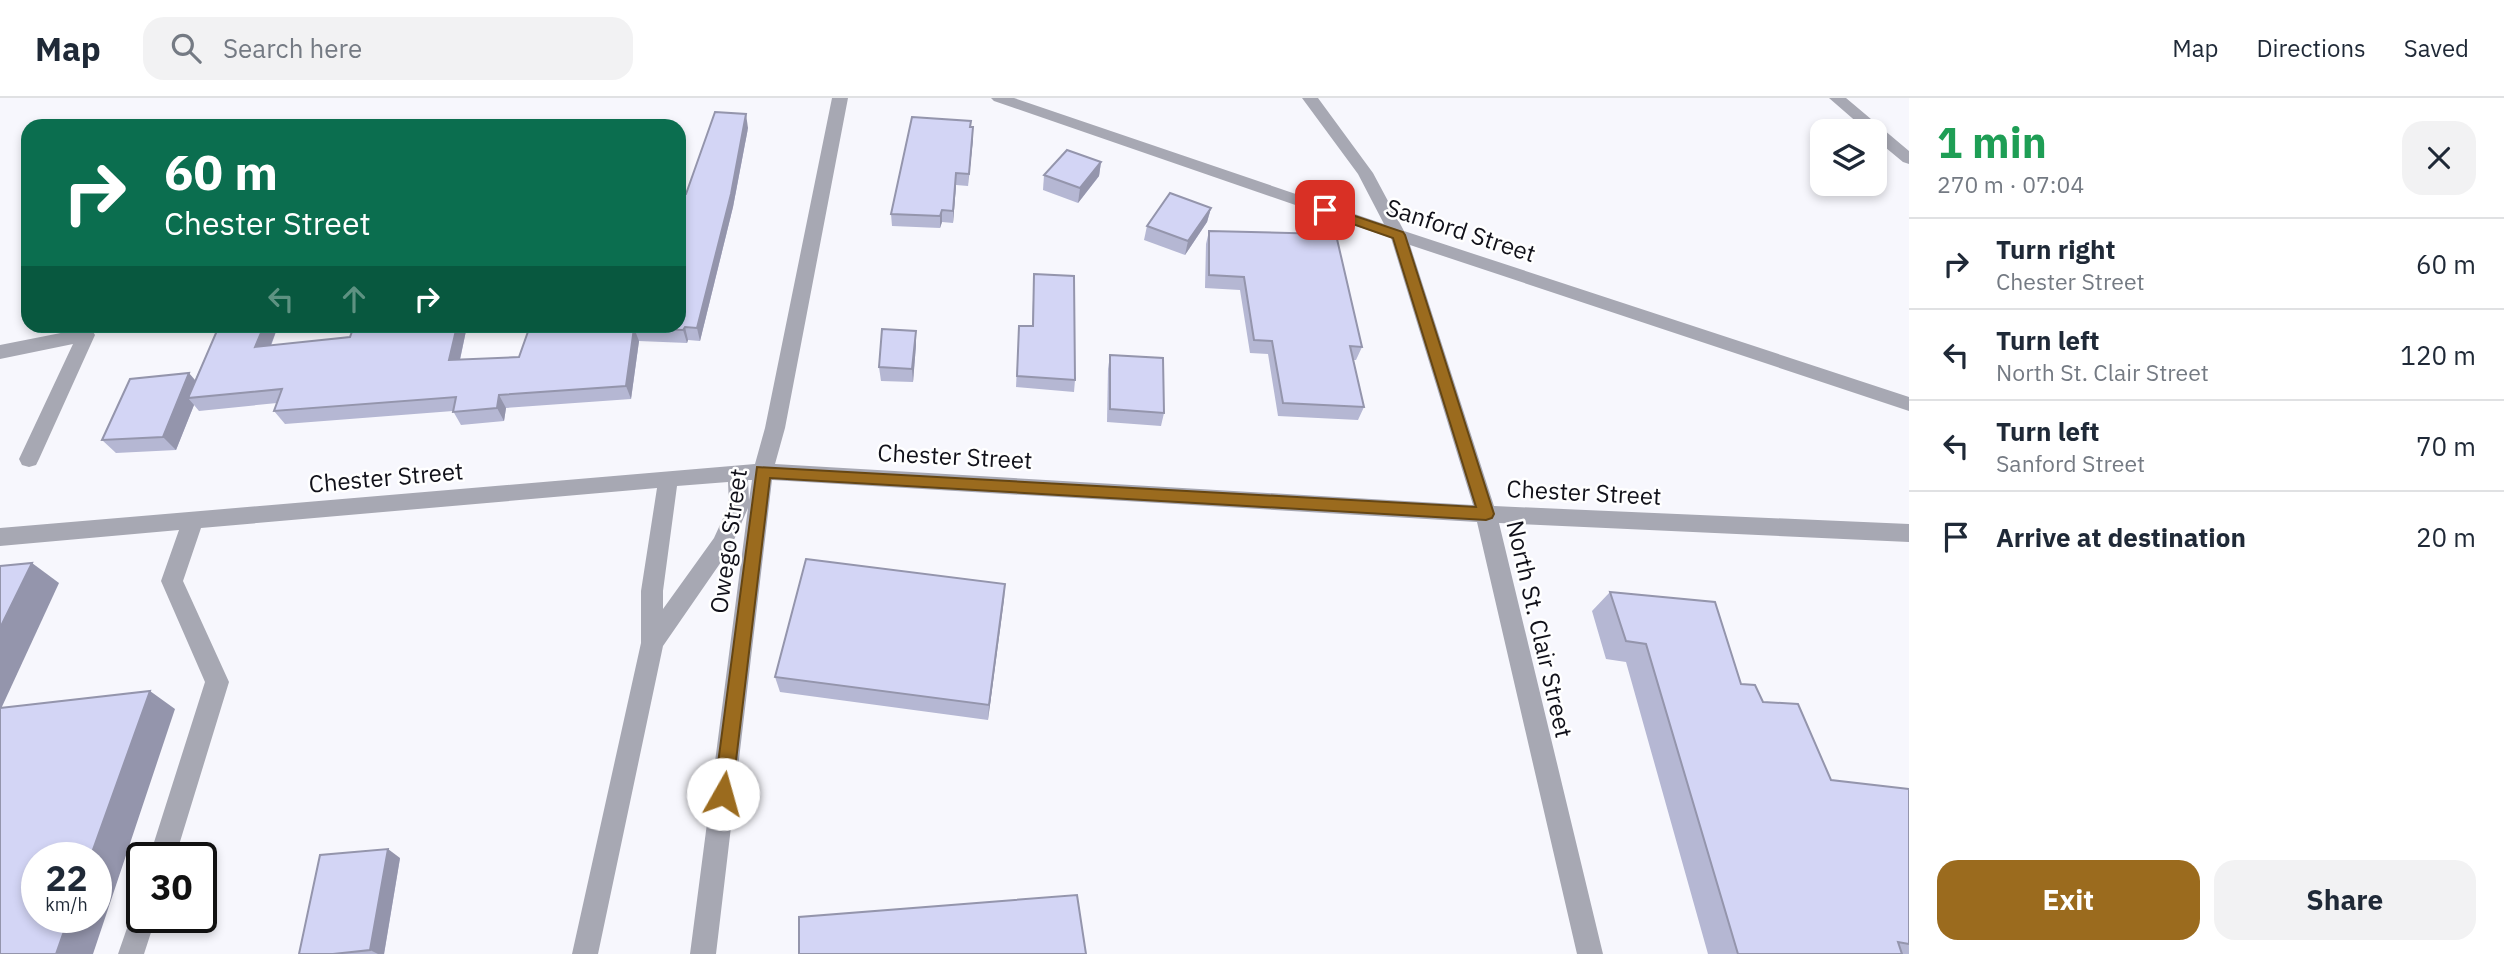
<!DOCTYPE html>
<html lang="en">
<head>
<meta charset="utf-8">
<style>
	:root { --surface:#fff; --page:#f2f2f3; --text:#1f2937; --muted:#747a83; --line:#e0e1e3; --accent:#9b6b1e }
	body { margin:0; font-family:"IBM Plex Sans",sans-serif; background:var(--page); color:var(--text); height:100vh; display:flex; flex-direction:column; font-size:26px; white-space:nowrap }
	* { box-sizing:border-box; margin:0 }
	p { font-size:23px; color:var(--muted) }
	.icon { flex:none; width:38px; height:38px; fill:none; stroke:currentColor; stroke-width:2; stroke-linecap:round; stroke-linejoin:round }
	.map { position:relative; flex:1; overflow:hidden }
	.side { display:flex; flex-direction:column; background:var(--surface); width:595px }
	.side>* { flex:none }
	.banner { position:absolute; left:21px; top:21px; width:665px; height:214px; border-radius:21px; box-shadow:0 4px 10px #0003; background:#0b6e4f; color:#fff; overflow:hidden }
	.controls { position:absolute; left:1810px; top:21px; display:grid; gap:14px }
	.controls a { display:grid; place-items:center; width:77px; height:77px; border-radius:14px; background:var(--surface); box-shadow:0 4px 10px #0003; font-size:35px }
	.speed { position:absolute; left:21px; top:744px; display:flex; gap:14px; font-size:35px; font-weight:700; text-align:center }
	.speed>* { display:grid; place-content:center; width:91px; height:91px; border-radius:50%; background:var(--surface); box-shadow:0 4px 10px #0003; line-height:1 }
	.speed small { font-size:18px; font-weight:400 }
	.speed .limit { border:4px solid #111; border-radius:10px; background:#fff; color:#111 }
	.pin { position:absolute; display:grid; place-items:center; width:60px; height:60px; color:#fff; margin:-30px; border-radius:14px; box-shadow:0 4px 10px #0006 }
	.me { position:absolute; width:77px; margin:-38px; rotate:7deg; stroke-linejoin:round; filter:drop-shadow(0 0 5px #0008) }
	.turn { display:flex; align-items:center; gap:24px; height:147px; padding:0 28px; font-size:32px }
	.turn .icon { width:91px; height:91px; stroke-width:2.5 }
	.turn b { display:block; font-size:49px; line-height:60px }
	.lanes { display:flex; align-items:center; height:66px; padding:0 28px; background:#0003; justify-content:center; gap:35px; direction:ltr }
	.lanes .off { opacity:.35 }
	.round { display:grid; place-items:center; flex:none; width:74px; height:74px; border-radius:21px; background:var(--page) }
	.headline { display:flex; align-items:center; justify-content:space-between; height:119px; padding:0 28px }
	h1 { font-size:42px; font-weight:800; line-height:52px; color:#1e9e55 }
	.button { display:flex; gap:14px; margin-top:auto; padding:14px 28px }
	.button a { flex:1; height:80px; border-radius:21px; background:var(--accent); color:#fff; font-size:28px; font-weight:800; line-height:80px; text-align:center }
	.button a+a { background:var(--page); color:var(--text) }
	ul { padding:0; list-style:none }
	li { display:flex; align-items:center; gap:21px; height:91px; padding:0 28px; border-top:2px solid var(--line) }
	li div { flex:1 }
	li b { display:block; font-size:26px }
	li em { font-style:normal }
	header { display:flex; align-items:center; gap:42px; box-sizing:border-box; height:98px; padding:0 35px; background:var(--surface); border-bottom:2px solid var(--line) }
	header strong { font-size:33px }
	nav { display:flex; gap:38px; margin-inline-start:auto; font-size:24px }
	.search { width:490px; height:63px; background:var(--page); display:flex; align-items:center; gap:18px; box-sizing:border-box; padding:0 24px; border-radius:21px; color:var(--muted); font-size:26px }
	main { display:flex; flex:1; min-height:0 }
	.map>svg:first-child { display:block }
</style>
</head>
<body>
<header>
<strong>Map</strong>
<div class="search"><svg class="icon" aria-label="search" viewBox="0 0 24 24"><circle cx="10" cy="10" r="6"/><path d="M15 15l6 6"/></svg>Search here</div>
<nav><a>Map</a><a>Directions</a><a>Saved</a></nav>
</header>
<main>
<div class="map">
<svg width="1909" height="856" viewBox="0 0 1909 856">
	<rect width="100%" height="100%" fill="#f7f7fd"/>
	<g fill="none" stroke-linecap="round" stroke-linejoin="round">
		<g fill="#a7a8b3" fill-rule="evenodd">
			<path d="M832,0H848L785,330L775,366L1473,407L1391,140L994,3L991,0H1014L1384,126L1358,76L1302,0H1318L1373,75L1404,133L1909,299V313L1410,147L1494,408L1909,426V444L1499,425L1603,856H1577L1477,424L772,382L716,856H690L748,410L730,451L663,548L598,856H572L641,545V493L657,390L201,430L183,483L229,584L175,760H149L205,584L161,483L179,432L0,448V430L755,366L765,330ZM748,382H752L749,402ZM728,384L729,407L714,440L663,511V493L677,388Z"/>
			<polygon points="1829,0 1846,0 1909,53 1909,66 1903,64 1874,40 1874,33 1867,33"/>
			<polygon points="86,230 92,232 95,237 39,361 36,367 29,369 22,367 19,361 73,246 0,261 0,247"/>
			<polygon points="142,806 142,819 156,819 144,856 118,856 134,810"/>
		</g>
	</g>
	<g fill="#b5b7d3">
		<polygon points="971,29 973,29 973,41 968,88 956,87 953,125 942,124 940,130 892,128 891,116"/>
		<polygon points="748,30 733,109 700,243 688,242 687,245 639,243 631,301 506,310 504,323 461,327 453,313 285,326 274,313 277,305 199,313 194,307 176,352 116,355 102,342 195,282 219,228 278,228 271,248 350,239 354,228 467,228 460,262 519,259 601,228 679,228"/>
		<polygon points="1101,64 1099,78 1078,105 1043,92 1044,77"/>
		<polygon points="1211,110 1207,124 1185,157 1144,142 1147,128"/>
		<polygon points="1209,133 1329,141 1362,249 1356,262 1353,262 1364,309 1358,322 1278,318 1268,256 1250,255 1240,192 1205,190 1206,146"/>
		<polygon points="1034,176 1075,282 1074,294 1016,289 1019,228 1032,228"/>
		<polygon points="916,247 913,284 881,283 879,269"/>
		<polygon points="1110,257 1164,315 1161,328 1107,324 1108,271"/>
		<polygon points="1005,486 988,622 780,594 775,579"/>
		<polygon points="1610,494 1741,586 1763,604 1831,682 1909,691 1909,856 1708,856 1626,564 1606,561 1592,513"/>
		<polygon points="400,760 384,856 299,856"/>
	</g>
	<g fill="#9495ac">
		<polygon points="746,16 748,30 733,109 700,243 697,230"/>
		<polygon points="973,29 973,41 968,88 969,76"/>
		<polygon points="1101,64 1099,78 1078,105 1080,90"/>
		<polygon points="956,75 956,87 953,125 953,113"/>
		<polygon points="1211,110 1207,124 1185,157 1188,143"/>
		<polygon points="942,112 942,124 940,130 940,118"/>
		<polygon points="264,228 278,228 265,262 255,249"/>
		<polygon points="457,228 467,228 457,275 449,262"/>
		<polygon points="685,229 688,242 687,245 683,232"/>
		<polygon points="634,230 639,243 631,301 626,288"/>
		<polygon points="916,233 916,247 913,284 912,271"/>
		<polygon points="189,275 201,289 188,300 194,307 176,352 163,339"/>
		<polygon points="499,297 506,310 504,323 497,310"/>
		<polygon points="32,465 59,485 0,613 0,530"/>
		<polygon points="1005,486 1004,502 988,622 989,607"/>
		<polygon points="150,593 175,611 93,856 56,856 69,819 96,819 96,760 90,760"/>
		<polygon points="388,751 400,760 384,856 378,856 370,852"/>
	</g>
	<g fill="#d3d5f5" stroke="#9495ac" stroke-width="2">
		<polygon points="715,14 746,16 731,96 697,230 685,229 683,232 634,230 626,288 499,297 497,310 453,314 456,299 274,313 282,291 188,300 219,228 264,228 255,249 350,239 354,228 457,228 449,262 519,259 530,228 679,228 679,95 686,96"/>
		<polygon points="912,19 971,23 970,29 973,29 969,76 956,75 953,113 942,112 940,118 891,116"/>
		<polygon points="1067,52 1101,64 1080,90 1044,77"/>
		<polygon points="1170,95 1211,110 1188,143 1147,128"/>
		<polygon points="1209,133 1328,136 1329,141 1337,141 1362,249 1350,248 1364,309 1283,305 1272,243 1254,242 1244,179 1209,177"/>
		<polygon points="1034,176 1074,178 1075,282 1017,278 1019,228 1033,228"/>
		<polygon points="882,231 916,233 912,271 879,269"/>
		<polygon points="1110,257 1163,260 1164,315 1110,311"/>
		<polygon points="189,275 163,339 102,342 130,281"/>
		<polygon points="806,461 1005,486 989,607 775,579"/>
		<polygon points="32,465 0,530 0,468"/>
		<polygon points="1610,494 1715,504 1741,586 1755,587 1763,604 1798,606 1831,682 1909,691 1909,846 1898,844 1902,856 1738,856 1646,546 1626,543"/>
		<polygon points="150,593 90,760 37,760 37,819 69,819 56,856 0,856 0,610"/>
		<polygon points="388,751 370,852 333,856 299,856 320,757"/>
		<polygon points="1077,797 1086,856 799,856 799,819"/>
	</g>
	<polygon fill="#9b6b1e" stroke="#654614" stroke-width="2" points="1325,108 1403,134 1405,137 1494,416 1492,420 1486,422 770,380 732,696 730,702 723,705 716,702 714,696 757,369 1476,409 1393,140 1321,115 1319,112"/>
	<g text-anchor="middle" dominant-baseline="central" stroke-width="5" stroke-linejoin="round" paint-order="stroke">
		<g font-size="24" fill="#11111a" stroke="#fff">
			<text transform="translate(1461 132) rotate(18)">Sanford Street</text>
			<text transform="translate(955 358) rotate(3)">Chester Street</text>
			<text transform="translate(386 379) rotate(-5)">Chester Street</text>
			<text transform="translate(1584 394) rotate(3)">Chester Street</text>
			<text transform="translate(728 443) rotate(-82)">Owego Street</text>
			<text transform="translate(1540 531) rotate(77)">North St. Clair Street</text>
		</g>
	</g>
</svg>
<div class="controls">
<a><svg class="icon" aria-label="layers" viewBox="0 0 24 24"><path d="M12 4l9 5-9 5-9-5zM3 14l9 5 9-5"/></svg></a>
</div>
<div class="speed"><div>22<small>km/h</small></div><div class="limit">30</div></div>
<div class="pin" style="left:1325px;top:112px;background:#d93025"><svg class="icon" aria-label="arrive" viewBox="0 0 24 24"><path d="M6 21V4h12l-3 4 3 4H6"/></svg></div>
<svg class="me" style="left:723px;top:696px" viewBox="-20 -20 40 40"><circle r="19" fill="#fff"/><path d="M0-13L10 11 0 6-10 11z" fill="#9b6b1e"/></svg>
<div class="banner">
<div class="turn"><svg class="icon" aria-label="right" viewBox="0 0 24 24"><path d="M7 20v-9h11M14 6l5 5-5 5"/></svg><div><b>60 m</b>Chester Street</div></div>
<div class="lanes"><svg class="icon off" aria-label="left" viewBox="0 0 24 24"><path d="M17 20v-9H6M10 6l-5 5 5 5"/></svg><svg class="icon off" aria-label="ahead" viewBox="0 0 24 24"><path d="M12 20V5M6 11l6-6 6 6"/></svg><svg class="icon" aria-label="right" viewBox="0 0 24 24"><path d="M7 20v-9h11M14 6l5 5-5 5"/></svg></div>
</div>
</div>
<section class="side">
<div class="headline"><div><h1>1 min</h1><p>270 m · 07:04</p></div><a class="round"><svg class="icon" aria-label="close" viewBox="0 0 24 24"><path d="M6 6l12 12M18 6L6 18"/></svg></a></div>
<ul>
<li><svg class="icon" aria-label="right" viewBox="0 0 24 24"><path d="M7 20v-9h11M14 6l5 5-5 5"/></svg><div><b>Turn right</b><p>Chester Street</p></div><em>60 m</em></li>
<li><svg class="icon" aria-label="left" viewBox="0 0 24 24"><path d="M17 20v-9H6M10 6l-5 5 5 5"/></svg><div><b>Turn left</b><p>North St. Clair Street</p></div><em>120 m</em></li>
<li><svg class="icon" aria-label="left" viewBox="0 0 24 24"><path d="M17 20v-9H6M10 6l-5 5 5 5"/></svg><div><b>Turn left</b><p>Sanford Street</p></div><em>70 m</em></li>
<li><svg class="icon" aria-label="arrive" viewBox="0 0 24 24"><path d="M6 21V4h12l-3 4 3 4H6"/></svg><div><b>Arrive at destination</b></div><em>20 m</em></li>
</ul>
<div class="button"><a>Exit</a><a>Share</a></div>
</section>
</main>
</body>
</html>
